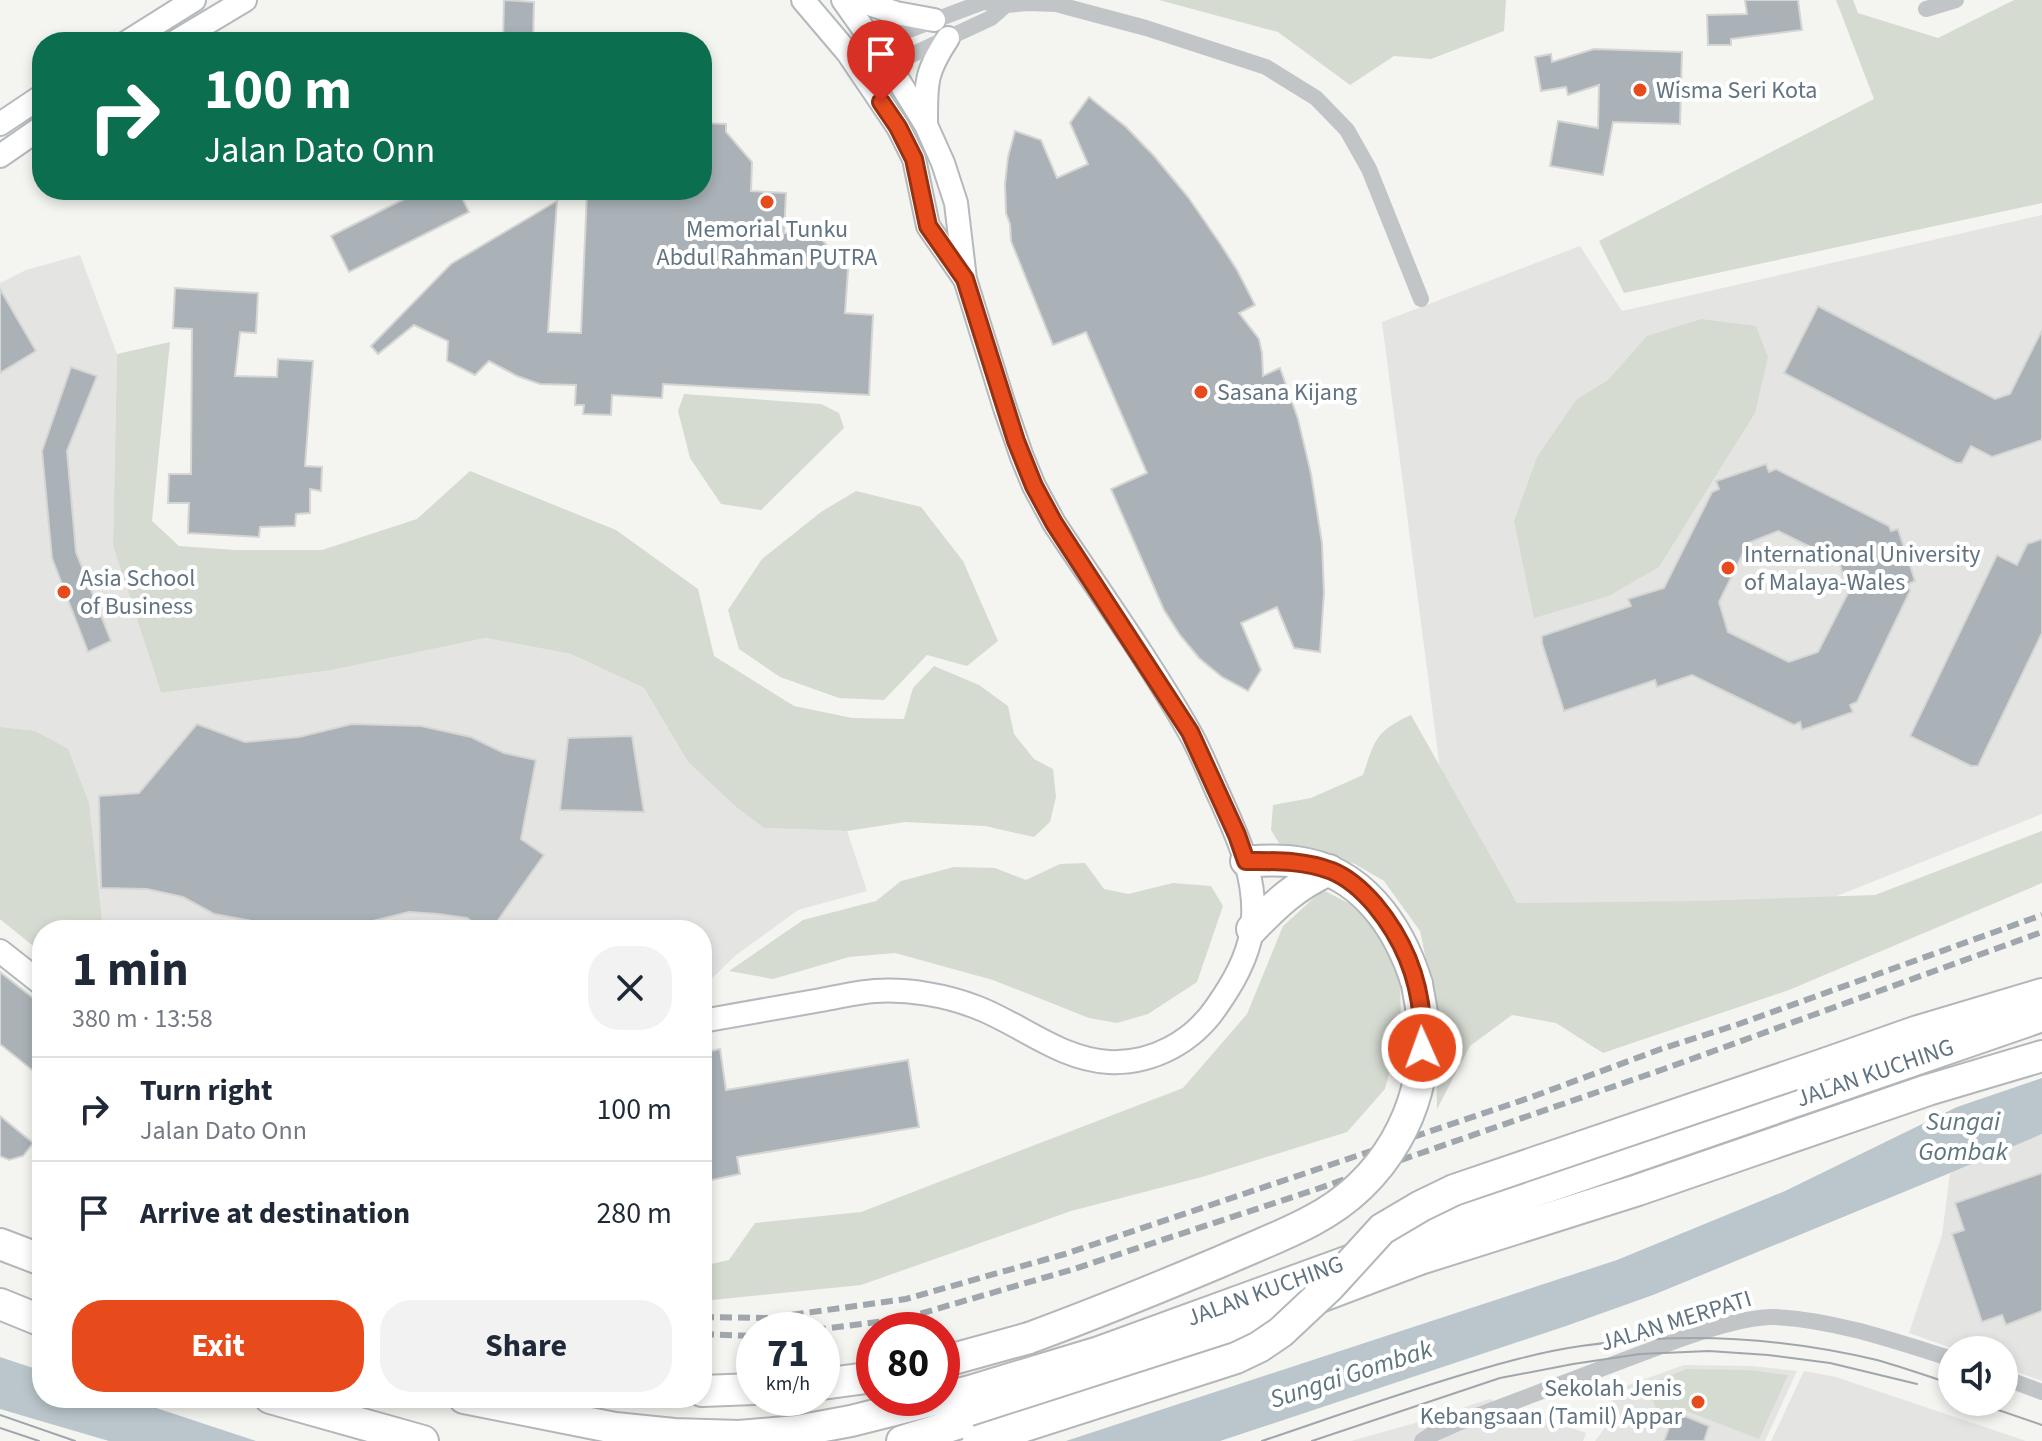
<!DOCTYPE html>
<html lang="en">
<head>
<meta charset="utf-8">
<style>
	:root { --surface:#fff; --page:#f2f2f3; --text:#1f2937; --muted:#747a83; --line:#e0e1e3; --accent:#e74b1c }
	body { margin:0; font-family:"Source Sans 3",sans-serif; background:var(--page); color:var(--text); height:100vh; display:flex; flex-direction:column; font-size:30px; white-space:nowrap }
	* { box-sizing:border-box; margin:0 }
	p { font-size:26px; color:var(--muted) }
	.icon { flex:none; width:44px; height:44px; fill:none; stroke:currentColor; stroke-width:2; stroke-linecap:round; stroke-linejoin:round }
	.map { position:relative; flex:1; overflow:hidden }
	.side { position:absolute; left:32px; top:920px; width:680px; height:488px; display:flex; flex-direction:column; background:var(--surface); border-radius:32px; box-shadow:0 4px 12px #0003 }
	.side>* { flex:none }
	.banner { position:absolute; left:32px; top:32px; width:680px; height:168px; border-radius:32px; box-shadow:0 4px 12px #0003; background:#0b6e4f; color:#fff; overflow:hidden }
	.tools { position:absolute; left:1938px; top:1336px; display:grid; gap:16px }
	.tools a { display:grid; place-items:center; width:80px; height:80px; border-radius:50%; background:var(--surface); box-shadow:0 4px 12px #0003; font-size:40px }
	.speed { position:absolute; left:736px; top:1312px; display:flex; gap:16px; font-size:40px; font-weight:700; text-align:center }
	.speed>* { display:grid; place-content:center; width:104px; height:104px; border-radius:50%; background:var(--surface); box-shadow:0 4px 12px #0003; line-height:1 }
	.speed small { font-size:20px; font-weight:400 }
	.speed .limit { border:12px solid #d22; background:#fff; color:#111 }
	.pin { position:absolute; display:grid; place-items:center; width:68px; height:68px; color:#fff; margin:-82px -34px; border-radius:50% 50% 50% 0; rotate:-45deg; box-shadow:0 0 8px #0007 }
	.pin .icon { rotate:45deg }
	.me { position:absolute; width:88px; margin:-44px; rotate:358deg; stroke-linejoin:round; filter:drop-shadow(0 0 6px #0008) }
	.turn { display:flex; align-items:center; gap:28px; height:168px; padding:0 40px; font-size:36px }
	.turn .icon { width:104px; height:104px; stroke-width:2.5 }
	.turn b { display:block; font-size:56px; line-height:68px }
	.round { display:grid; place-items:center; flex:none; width:84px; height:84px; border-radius:32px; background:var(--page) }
	.headline { display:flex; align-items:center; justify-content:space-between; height:136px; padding:0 40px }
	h1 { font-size:48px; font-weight:700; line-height:60px }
	.button { display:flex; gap:16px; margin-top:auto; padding:16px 40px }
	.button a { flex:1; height:92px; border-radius:32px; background:var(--accent); color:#fff; font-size:32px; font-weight:700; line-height:92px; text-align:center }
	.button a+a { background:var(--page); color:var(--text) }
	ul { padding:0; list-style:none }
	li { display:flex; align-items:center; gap:24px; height:104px; padding:0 40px; border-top:2px solid var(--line) }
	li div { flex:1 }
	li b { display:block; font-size:30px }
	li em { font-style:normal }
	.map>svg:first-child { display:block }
</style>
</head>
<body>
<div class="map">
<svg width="2042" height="1441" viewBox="0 0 2042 1441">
	<rect width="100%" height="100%" fill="#f4f4f0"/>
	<g fill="#e4e5e3">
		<polygon points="2042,215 2042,814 1802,910 1521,941 1448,831 1382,322 1580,246 1622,311"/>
		<polygon points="80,255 117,354 113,546 161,693 332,670 484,638 571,654 644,688 688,762 736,807 764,828 847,831 867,891 798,910 736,955 702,988 702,930 42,930 42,953 0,919 0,283 26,270"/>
		<polygon points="2042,1134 2042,1381 2004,1367 2004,1350 1957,1350 1909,1333 1942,1235 1950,1173"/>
		<polygon points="1684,1365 1752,1366 1797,1371 1765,1441 1595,1441 1617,1412 1609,1392"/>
		<polygon points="1804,1371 1836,1377 2026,1441 1771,1441"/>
		<polygon points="1489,1399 1586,1433 1583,1441 1351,1441 1433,1418"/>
	</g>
	<g fill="#d5dbd1">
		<polygon points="1159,0 1506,0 1504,31 1431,59 1394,56 1350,85 1278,32"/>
		<polygon points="1836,0 1853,0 1858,13 1938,38 2014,0 2042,0 2042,203 1624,293 1599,241 1874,99"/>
		<polygon points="1701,319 1756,326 1768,357 1755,413 1659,567 1609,596 1534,618 1514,521 1537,457 1576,400 1608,380 1647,336"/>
		<polygon points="170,342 152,521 179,546 235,550 322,550 417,519 470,471 616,530 698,589 714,656 794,706 852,718 904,719 913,688 934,666 979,685 1008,706 1014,734 1034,759 1053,769 1056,797 1050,822 1034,837 985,826 905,822 847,831 764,828 736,807 688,762 644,688 571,654 485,638 332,670 161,693 113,546 117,354"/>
		<polygon points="684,394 821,404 839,413 844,428 761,510 721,504 690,458 678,411"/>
		<polygon points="856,491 921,507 963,561 998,641 967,666 927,655 884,700 839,698 780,677 739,649 728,610 762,559 821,512"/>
		<path d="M1411,715L1517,903L1698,901L1875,895L2042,831V883L1789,990L1603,1053L1556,1023L1512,1015L1470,1046L1437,1109L1436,1006L1420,931L1384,881L1355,864L1280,845L1271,830L1273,805L1311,798L1363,775C1375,739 1376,731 1411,715Z"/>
		<polygon points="0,727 35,731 68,749 89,803 103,930 42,930 42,953 0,919"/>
		<polygon points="1085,863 1104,889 1128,894 1173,883 1211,886 1223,906 1197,982 1148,1014 1117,1023 1089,1018 993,980 895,953 849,957 773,979 729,971 803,920 876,901 901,881 954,867 995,868 1026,880 1060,864"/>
		<polygon points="1323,890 1364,911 1385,936 1400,977 1401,1029 1385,1089 1347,1132 1202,1177 1071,1211 861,1285 702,1301 702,1266 729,1260 755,1223 861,1212 1183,1088 1247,1014 1283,926"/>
		<polygon points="1686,1369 1750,1370 1788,1375 1759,1439 1676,1407 1659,1415 1646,1385"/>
	</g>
	<g fill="#bac6cb">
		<polygon points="2042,1078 2042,1134 1950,1173 1653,1295 1566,1326 1220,1441 1066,1441 1617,1260 1785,1191 1957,1107"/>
		<polygon points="0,1357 42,1371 42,1398 126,1398 256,1441 109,1441 0,1409"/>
	</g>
	<g fill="#aab2b7" stroke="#d5d5d3" stroke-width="2" fill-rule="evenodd">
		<polygon points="504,0 534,2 533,42 503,41"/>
		<polygon points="1745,0 1798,0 1802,30 1731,39 1731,45 1708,45 1707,15 1747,14"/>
		<polygon points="1594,49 1682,52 1680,124 1613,122 1603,175 1550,166 1558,121 1598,128 1599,85 1568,95 1566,87 1541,91 1535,57 1551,54 1552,62"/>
		<polygon points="1089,97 1126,127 1154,156 1188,197 1221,245 1237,270 1255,305 1239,313 1259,339 1262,353 1263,376 1280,368 1298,419 1311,474 1322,543 1324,593 1320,652 1294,648 1277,607 1241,623 1261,670 1248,691 1222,677 1199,658 1180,635 1164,610 1111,489 1147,473 1086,332 1053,345 1011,241 1010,224 1006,213 1005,184 1008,157 1015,131 1041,140 1057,178 1088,164 1070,123"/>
		<polygon points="702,123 726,124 726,132 752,162 751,191 786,193 784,233 817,234 848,270 845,313 873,315 869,395 663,384 662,398 612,395 611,415 583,414 584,405 575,405 576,385 540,384 517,376 489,361 475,375 447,361 448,341 414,325 378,354 371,346 451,264 557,201 548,332 581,333 587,190 702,190"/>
		<polygon points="422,190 458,190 469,212 349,272 331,236"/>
		<polygon points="175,288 258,293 256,333 240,332 235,376 277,377 278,359 313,361 305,466 322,467 321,491 310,489 310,513 296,514 295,526 260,527 259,537 188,533 189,503 168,503 169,474 191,474 192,329 173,328"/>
		<polygon points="0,289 36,351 0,373"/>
		<polygon points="1818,306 1995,399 2010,394 2042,330 2042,440 1992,457 1971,446 1962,463 1956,463 1784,373"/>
		<polygon points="71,367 97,376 67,451 76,552 111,641 88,652 52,558 42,451"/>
		<path d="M1766,464L1769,472L1776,469L1889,526L1891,531L1898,529L1915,581L1908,584L1910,591L1857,702L1850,705L1853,712L1802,730L1800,722L1794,725L1692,675L1657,687L1655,680L1564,711L1542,643V636L1631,606L1628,599L1664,588L1712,492L1719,489L1716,481ZM1778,531L1839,561L1848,593L1818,652L1789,662L1728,632L1719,602L1748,543Z"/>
		<polygon points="2042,539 2042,633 1978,766 1971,766 1910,736 1997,555 2017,565 2027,544"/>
		<polygon points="197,724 245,742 299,737 352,724 421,726 471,737 504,753 536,760 521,839 544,855 491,930 484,930 467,918 438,914 409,912 369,922 324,928 262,923 214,914 183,897 147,889 101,888 99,796 139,793"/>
		<polygon points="632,736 644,812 560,810 568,738"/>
		<polygon points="0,972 42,1005 42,1078 0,1044"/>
		<polygon points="720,1049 726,1090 908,1060 919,1127 737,1157 740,1174 702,1182 702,1053"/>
		<polygon points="0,1116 33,1143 23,1156 9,1160 0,1156"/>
		<polygon points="2042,1173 2042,1311 2006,1325 2002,1315 1982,1322 1952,1234 1964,1230 1955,1203"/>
		<polygon points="1675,1412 1709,1426 1704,1441 1664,1441"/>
	</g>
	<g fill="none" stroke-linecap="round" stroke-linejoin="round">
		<defs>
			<g id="secondary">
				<polyline points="803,0 848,53 898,127 914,159 928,226 964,278"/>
				<polyline points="858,0 896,13 934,20"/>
				<polyline points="127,42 194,0"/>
				<polyline points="175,42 245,0"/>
				<path d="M926,123C926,82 925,73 948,38"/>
				<polyline points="0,124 42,96"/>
				<polyline points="0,156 42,127"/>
				<polyline points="0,951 42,984"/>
				<path d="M702,1021C742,1014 782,1007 821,1000C839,997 857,992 875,991C908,989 945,995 976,1007C1021,1024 1059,1059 1109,1062C1152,1064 1193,1042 1217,1006C1233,983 1247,959 1252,930C1259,880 1237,835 1217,791C1208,771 1200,750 1189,731C1148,659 1099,591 1054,523L1034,486L1022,457L1005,408L965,279L956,203L943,163L926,125L889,65L843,0"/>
			</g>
			<g id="highway">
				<path d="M1246,861C1263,861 1280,859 1296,862C1361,870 1399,926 1417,984"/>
				<path d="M1252,929C1277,903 1295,886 1329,870"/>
				<polyline points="1827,1063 1918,1031 2042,994"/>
				<polyline points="0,1244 42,1260"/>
				<polyline points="0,1304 42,1321"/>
				<polyline points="942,1362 1029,1338"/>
				<polyline points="822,1384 874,1377"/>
				<polyline points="702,1391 754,1389"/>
				<polyline points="270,1398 423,1441"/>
				<polyline points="464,1398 615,1428 674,1434 739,1436 797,1431 851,1421 970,1391 1099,1352 1415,1237 1501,1203 2042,1016"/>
				<polyline points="902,1441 1002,1410 1219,1335 1420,1259 1638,1190 1928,1090 2042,1056"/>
			</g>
		</defs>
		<use href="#secondary" stroke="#b3b9bd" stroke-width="26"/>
		<use href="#highway" stroke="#b4b7ba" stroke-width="34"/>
		<g stroke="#c1c5c8" stroke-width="16">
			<polyline points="1926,9 1956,0"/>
			<polyline points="848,53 983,2 1006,5 1028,3 1056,4 1146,28 1266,67 1316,98 1347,130 1369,169 1421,299"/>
			<polyline points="864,77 991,18 1006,5"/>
			<polyline points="2004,1378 2042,1392"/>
			<path d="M1422,1441L1431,1435L1458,1423C1519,1400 1579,1377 1640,1354C1675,1341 1738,1316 1775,1317C1835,1320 1895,1341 1952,1359"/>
		</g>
		<use href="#secondary" stroke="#fff" stroke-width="22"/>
		<use href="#highway" stroke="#fff" stroke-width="30"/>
		<g stroke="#9fa6ac" stroke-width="2">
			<polyline points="1975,1402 2042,1425"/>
			<polyline points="0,1415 75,1441"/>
			<polyline points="0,1428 39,1441"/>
			<path d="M1262,1441C1327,1419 1392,1396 1458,1376C1498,1364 1539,1352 1581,1346C1679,1332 1781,1337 1877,1360C1902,1367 1927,1376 1952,1384"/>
			<polyline points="1312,1441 1500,1378 1573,1364 1640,1354 1709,1351 1768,1355 1830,1363 1917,1384"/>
		</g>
		<g stroke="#9fa6ac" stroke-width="6" stroke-dasharray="12 6" stroke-linecap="butt">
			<polyline points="702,1317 769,1318 906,1299 1065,1254 1529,1098 1661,1049 1739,1024 2042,915"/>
			<polyline points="814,1330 902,1319 1074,1269 1314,1190 1664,1069 2042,932"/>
			<polyline points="702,1334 754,1336"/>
		</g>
		<defs>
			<g id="highway-bridge">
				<path d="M1029,1338C1094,1314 1158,1288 1222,1261C1251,1248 1283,1236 1311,1221C1384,1183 1427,1109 1423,1026C1423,1012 1419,998 1417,984"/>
				<polyline points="978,1441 1236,1358 1259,1347 1281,1332 1330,1286 1382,1229 1421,1206 1454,1190 1827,1063"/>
			</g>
		</defs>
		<use href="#highway-bridge" stroke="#b4b7ba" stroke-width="34" stroke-linecap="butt"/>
		<use href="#highway-bridge" stroke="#fff" stroke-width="30"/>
	</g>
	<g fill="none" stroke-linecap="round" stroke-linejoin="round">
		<defs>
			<path id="route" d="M881,102L898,127L914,159L928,226L965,279L1016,441L1034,486L1054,523L1190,732L1237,835L1246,861C1276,861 1303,860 1332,871C1349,878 1363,891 1375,905C1409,946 1425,995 1422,1048"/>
		</defs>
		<use href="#route" stroke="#963112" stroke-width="20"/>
		<use href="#route" stroke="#e74b1c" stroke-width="14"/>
	</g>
	<g fill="#e74b1c" stroke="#fff" stroke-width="3">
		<circle cx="1640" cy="90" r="8"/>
		<circle cx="767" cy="202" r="8"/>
		<circle cx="1201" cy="392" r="8"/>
		<circle cx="1728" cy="568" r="8"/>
		<circle cx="64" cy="592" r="8"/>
		<circle cx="1698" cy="1402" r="8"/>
	</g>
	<g text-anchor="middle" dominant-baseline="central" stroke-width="8" stroke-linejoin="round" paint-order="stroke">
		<g font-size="24" fill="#627482" stroke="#fff" text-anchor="start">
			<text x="1656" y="90">Wisma Seri Kota</text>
			<text x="767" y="229" text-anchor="middle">Memorial Tunku<tspan x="767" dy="28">Abdul Rahman PUTRA</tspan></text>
			<text x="1217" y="392">Sasana Kijang</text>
			<text x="1744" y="554">International University<tspan x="1744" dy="28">of Malaya-Wales</tspan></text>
			<text x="80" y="578">Asia School<tspan x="80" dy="28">of Business</tspan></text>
			<text x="1682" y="1388" text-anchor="end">Sekolah Jenis<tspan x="1682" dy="28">Kebangsaan (Tamil) Appar</tspan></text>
		</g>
		<g font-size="24" fill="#627482" stroke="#fff">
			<text transform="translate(1875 1073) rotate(-19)">JALAN KUCHING</text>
			<text transform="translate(1265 1291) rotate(-20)">JALAN KUCHING</text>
			<text transform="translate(1676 1321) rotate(-17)">JALAN MERPATI</text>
		</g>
		<g font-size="26" font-style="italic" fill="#5e777f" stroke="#fff">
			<text x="1963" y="1121">Sungai<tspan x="1963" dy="30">Gombak</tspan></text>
			<text transform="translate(1351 1374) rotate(-18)">Sungai Gombak</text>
		</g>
	</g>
</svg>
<div class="tools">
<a><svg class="icon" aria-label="sound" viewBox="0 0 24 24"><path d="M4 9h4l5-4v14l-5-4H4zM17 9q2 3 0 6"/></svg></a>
</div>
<div class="speed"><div>71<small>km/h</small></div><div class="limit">80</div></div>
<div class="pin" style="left:881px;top:102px;background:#d93025"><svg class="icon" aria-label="arrive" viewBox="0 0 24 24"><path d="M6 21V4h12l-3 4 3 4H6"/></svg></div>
<svg class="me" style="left:1422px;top:1048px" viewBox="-20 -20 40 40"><circle r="17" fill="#e74b1c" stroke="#fff" stroke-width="3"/><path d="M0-11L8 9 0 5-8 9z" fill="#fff"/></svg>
<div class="banner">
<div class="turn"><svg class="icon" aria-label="right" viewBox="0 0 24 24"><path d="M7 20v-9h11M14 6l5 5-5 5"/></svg><div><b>100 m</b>Jalan Dato Onn</div></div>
</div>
<section class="side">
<div class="headline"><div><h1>1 min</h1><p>380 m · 13:58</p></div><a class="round"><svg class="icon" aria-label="close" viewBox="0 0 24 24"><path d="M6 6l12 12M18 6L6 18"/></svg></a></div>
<ul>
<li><svg class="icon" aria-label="right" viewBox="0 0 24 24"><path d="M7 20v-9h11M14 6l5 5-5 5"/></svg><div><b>Turn right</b><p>Jalan Dato Onn</p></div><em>100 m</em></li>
<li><svg class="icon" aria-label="arrive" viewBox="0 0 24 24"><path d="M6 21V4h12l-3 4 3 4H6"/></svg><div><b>Arrive at destination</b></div><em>280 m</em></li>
</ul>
<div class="button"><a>Exit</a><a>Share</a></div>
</section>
</div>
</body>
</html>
